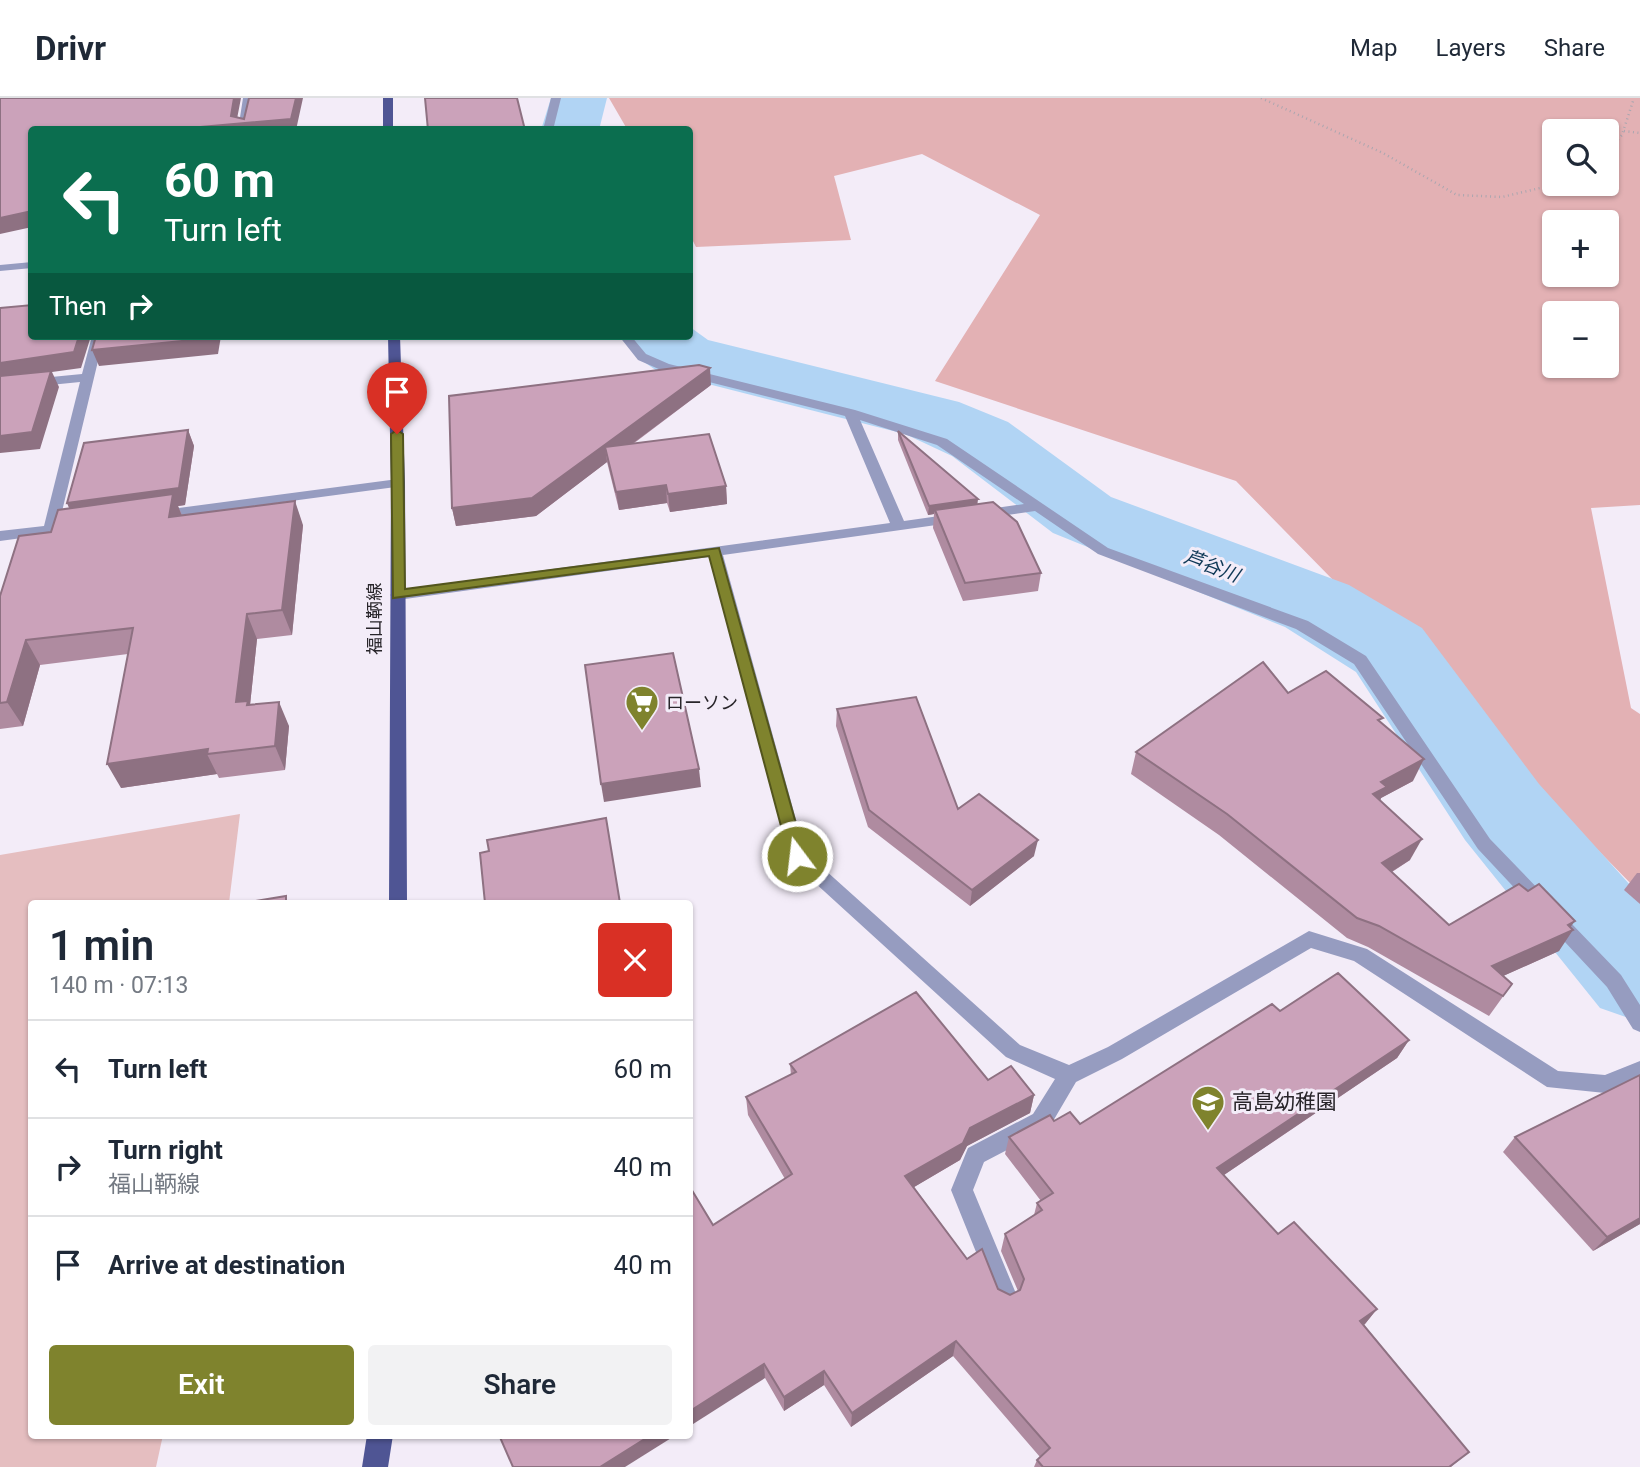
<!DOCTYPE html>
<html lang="en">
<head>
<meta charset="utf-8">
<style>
	:root { --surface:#fff; --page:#f2f2f3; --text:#1f2937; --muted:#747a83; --line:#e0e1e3; --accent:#7f832d }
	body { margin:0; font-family:Roboto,"Noto Sans JP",sans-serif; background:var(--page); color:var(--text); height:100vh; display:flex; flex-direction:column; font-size:26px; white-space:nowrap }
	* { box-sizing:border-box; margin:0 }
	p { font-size:23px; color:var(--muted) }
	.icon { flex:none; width:38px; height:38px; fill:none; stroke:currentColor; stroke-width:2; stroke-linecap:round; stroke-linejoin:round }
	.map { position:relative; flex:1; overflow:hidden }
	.sheet { position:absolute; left:28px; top:802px; width:665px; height:539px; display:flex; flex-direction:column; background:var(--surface); border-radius:7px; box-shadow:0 2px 5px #0004 }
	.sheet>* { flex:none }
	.banner { position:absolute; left:28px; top:28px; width:665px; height:214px; border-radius:7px; box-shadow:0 2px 5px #0004; background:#0b6e4f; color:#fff; overflow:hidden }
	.tools { position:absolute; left:1542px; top:21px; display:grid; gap:14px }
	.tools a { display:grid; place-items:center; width:77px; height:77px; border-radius:7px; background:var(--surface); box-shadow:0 2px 5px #0004; font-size:35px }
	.pin { position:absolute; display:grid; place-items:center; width:60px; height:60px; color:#fff; margin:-72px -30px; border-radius:50% 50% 50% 0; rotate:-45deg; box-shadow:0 0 7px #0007 }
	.pin .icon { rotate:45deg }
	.me { position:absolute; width:77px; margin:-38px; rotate:345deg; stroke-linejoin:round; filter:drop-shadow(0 0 5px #0008) }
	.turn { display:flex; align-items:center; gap:24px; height:147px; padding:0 21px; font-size:32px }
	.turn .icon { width:91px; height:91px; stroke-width:2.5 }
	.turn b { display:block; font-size:49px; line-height:60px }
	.then { display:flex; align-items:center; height:66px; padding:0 21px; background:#0003; gap:14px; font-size:26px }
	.round { display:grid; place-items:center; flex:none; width:74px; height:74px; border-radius:7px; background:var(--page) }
	.head { display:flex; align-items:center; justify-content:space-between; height:119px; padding:0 21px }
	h1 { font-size:42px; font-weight:600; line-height:52px }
	.button { display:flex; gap:14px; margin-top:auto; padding:14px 21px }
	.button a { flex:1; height:80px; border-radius:7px; background:var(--accent); color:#fff; font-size:28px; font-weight:600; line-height:80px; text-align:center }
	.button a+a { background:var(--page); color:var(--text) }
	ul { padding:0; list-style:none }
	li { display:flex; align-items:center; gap:21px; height:98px; padding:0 21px; border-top:2px solid var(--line) }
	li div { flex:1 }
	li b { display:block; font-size:26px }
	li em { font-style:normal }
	header { display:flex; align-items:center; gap:42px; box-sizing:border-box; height:98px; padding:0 35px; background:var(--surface); border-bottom:2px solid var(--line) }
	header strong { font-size:33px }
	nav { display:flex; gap:38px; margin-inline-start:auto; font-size:24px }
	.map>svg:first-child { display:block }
</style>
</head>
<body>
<header>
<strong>Drivr</strong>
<nav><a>Map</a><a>Layers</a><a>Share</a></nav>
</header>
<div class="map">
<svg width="1640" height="1369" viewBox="0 0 1640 1369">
	<rect width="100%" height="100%" fill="#f3ecf8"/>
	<polygon fill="#e5bec0" points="240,716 229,805 32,805 32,1337 163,1337 156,1369 0,1369 0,757"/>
	<path fill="#e3b1b4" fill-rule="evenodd" d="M609,0H1640V407L1591,410L1631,610L1640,616V795L1236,383L935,283L1040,117L922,56L834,78L851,142L696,149L690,137V32L627,31ZM1554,33H1606V86H1554ZM1554,124H1606V177H1554ZM1554,215H1606V268H1554Z"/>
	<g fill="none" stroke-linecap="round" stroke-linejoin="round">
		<g fill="#b1d4f4" fill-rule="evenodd">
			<polygon points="551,0 607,0 599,32 541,32"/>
			<polygon points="690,229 708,242 959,304 1008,324 1111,399 1349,487 1422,530 1539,686 1640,798 1640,924 1600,910 1465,742 1356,574 1285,529 1053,435 952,358 905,336 657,273 637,259 624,238 690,238"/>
		</g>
		<g stroke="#aba6af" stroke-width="2.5" stroke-dasharray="1 3.5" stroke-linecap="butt">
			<polyline points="1261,0 1383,55 1457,97 1502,99 1557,86"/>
			<polyline points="1624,33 1640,35"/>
			<polyline points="1606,55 1622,37 1634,0"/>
		</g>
		<g fill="#969cc0" fill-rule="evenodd">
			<polygon points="243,0 253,0 248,32 238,32"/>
			<polygon points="551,0 561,0 553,32 543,32"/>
			<polygon points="32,164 32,170 0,173 0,167"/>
			<polygon points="92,238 104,238 59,426 73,425 80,429 73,433 0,443 0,433 44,428 80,284 0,292 0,284 82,276"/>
			<path d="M619,238H631L646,256L669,266L855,312L947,341L1108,450L1308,523L1366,558L1490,741L1621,877L1640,907V934L1633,931L1607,889L1478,751L1354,566L1296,531L1098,456L1035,413L723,457L805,754L1020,947L1069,967L1108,949L1309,833L1367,851L1558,973L1605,977L1640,963V982L1605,995L1547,989L1354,863L1311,850L1122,961L1076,984L1049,1030L984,1064L973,1092L1017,1198L1013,1206L1005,1210L997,1206L951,1092L968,1050L1033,1016L1055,981L1006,959L791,763L709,459L398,502L390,497L398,492L890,425L845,318L661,272L638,262ZM860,322L937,347L1024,406L904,423Z"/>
			<polygon points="398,381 403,382 403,388 156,421 149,417 156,413"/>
		</g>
		<g fill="#4f5594" fill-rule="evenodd">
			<rect x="383" y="0" width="10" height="32"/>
			<polygon points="388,238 400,238 405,385 407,805 389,805 391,385"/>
			<polygon points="367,1337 393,1337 388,1369 362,1369"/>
		</g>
	</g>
	<g fill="#af8ba0">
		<polygon points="711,287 633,346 726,388 727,406 670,414 667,405 619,412 607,364 536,418 456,428 452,410"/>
		<polygon points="188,332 194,348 185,407 178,408 182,417 303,427 292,537 257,541 250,607 289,628 285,672 219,680 217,676 121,690 128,556 40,567 23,628 0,631 0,498 69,410 67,405"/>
		<polygon points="898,333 977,406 1041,475 1038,493 963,503 933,430 934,416 928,417 898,342"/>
		<polygon points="1288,595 1381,625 1413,683 1381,700 1380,703 1410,762 1392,774 1449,827 1570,829 1559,853 1503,878 1512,886 1489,918 1368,849 1347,840 1219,737 1131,676 1136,654"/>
		<polygon points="837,611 958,711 1034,758 970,808 868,729 836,628"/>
		<polygon points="1637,775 1640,775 1640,806 1624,792"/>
		<polygon points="1280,913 1409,942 1397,960 1224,1077 1278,1136 1377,1211 1364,1227 1469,1354 1451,1369 1034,1369 1037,1362 1040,1359 953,1258 851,1329 824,1287 784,1313 765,1280 713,1127 785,1081 748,1017 746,999 791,977 790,966 988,982 1034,997 1030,1015 967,1048 960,1062 914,1089 967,1161 998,1191 1010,1197 1018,1193 1001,1153 1005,1136 1034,1117 1037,1105 1041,1103 1005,1056 1009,1039 1054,1023 1080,1026"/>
		<polygon points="1515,1039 1640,1126 1593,1153 1503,1054"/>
	</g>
	<g fill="#8e7182">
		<polygon points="234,0 241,0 236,26 296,0 303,0 296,32 167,32 231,18"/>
		<polygon points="32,113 32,129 0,136 0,120"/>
		<polygon points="79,238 91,238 81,270 52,274 59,289 40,351 0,355 0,265"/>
		<polygon points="212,238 221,238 218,256 99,268 92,252"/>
		<polygon points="710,270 711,287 609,363 605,349 607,364 536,418 456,428 452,410"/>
		<polygon points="188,332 194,348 185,407 178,408 183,421 75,421 67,405"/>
		<polygon points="666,387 667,405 619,412 616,394"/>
		<polygon points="726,388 727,406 670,414 668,396"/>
		<polygon points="978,401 977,410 935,412 934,416 928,417 929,408"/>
		<polygon points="295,403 303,427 292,537 282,512"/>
		<polygon points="247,516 257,541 250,607 259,627 236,604"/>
		<polygon points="26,542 40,567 23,628 7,604"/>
		<polygon points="279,604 289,628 285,672 275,648"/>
		<polygon points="208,651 207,656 217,676 121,690 107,666"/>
		<polygon points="1424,661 1413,683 1381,700 1377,710 1373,696 1381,684"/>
		<polygon points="699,671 701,689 604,704 601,686"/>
		<polygon points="1422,741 1410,762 1372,786 1382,765"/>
		<polygon points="1038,742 1034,758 970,808 972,792"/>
		<polygon points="1575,823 1566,835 1573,832 1559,853 1483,887 1492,868"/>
		<polygon points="1409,942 1397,960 1209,1087 1217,1070"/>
		<polygon points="1034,997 1030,1015 967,1048 960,1062 904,1095 905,1078 970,1030"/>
		<polygon points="1640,1120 1640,1126 1593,1153 1607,1139"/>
		<polygon points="1377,1211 1365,1226 1348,1238 1360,1223"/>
		<polygon points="956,1243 953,1258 851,1329 852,1315"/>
		<polygon points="764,1266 765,1280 690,1328 690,1313"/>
		<polygon points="824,1273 824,1287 784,1313 784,1299"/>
		<polygon points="651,1337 676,1337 625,1369 600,1369"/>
	</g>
	<g fill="#cba2ba" stroke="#8e7182" stroke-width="2">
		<polygon points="0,0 234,0 231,18 244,21 249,0 296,0 291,21 167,32 32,32 32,113 0,120"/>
		<polygon points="425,0 517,0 525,32 428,32"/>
		<polygon points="32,207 32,238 79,238 74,254 0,265 0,210"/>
		<polygon points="96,238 212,238 212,240 92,252"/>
		<polygon points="699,267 710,270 532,400 452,410 449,298"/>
		<polygon points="51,273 32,334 0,338 0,278"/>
		<polygon points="188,332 179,390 67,405 84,345"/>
		<polygon points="898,333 978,401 929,408"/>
		<polygon points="709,336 726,388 668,396 666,387 616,394 605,349"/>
		<polygon points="173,396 169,419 295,403 282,512 247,516 236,604 248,603 247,607 279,604 275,648 207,656 208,651 107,666 133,530 26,542 7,604 0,605 0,498 19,438 51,434 58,412"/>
		<polygon points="993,404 1017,424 1041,475 965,485 935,412"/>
		<polygon points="673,555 699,671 601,686 585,567"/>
		<polygon points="1263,564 1288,595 1326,573 1383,620 1378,622 1424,661 1381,684 1387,689 1373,696 1422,741 1382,765 1449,827 1519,786 1528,793 1539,786 1575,823 1568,827 1573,832 1492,868 1512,886 1503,898 1379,828 1357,820 1227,716 1136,654"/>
		<polygon points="916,599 958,711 979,696 1038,742 972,792 869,712 837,611"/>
		<polygon points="606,720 620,805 485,805 480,755 489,753 487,742"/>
		<polygon points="286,798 286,805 244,805"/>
		<polygon points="1338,875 1409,942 1217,1070 1278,1136 1294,1124 1377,1211 1360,1223 1469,1354 1449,1369 1043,1369 1037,1362 1050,1350 956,1243 852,1315 824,1273 784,1299 764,1266 690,1313 690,1089 713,1127 792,1076 746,999 796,974 790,966 916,894 988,982 1011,968 1034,997 970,1030 963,1045 905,1078 967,1161 982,1151 998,1191 1010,1197 1020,1192 1024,1181 1005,1136 1042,1112 1037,1105 1053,1095 1009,1039 1050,1017 1054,1023 1070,1014 1080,1026 1272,906 1280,913"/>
		<polygon points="1640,977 1640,1120 1607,1139 1515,1039"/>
		<polygon points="499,1337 651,1337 600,1369 513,1369"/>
	</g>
	<polygon fill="#7f832d" stroke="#53551d" stroke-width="2" points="397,332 403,336 405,491 719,450 805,758 803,763 791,763 789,758 709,458 393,500 391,336"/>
	<defs>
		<symbol id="supermarket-pin" viewBox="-11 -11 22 30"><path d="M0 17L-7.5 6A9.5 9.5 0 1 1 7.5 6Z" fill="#7f832d" stroke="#f3ecf8"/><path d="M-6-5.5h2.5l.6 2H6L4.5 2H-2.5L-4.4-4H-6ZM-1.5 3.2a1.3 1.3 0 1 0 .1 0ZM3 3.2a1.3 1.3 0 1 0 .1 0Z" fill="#fff"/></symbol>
		<symbol id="school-pin" viewBox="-11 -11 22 30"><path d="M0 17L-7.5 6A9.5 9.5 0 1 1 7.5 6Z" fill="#7f832d" stroke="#f3ecf8"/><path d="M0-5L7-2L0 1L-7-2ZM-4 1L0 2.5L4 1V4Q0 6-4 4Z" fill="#fff"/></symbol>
	</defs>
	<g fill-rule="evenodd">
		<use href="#supermarket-pin" x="623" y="585" width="38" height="52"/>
		<use href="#school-pin" x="1189" y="985" width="38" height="52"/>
	</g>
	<g text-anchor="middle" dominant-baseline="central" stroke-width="6" stroke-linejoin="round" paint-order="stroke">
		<g font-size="18" fill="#28252a" stroke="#f3ecf8">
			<text transform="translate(374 521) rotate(-90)">福山鞆線</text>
		</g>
		<g font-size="18" fill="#28252a" stroke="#f3ecf8" text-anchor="start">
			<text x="666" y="604">ローソン</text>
		</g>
		<g font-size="19" font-style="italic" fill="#0d3755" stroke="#f3ecf8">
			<text transform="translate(1212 468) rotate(21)">芦谷川</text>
		</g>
		<g font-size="21" fill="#28252a" stroke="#f3ecf8" text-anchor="start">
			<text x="1232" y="1004">高島幼稚園</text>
		</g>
	</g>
</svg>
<div class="tools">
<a><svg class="icon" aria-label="search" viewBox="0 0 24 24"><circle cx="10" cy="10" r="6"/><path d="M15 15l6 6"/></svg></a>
<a>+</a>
<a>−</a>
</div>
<div class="pin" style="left:397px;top:336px;background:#d93025"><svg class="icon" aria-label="arrive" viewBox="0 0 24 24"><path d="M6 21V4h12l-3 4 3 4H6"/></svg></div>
<svg class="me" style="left:797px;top:758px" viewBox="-20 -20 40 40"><circle r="17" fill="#7f832d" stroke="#fff" stroke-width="3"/><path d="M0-11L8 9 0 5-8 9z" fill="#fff"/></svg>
<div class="banner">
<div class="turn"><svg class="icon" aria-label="left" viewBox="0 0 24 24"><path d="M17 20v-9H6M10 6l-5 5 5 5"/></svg><div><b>60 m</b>Turn left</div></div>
<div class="then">Then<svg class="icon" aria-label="right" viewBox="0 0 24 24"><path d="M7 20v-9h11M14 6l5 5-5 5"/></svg></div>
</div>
<section class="sheet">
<div class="head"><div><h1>1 min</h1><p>140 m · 07:13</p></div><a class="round" style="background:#d93025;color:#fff"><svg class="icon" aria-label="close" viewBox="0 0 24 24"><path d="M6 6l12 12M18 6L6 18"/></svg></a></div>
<ul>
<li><svg class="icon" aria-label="left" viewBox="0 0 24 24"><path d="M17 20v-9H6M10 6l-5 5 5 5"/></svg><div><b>Turn left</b></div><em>60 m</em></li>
<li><svg class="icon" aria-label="right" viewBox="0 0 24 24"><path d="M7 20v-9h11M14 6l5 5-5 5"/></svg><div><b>Turn right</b><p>福山鞆線</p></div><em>40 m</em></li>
<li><svg class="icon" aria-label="arrive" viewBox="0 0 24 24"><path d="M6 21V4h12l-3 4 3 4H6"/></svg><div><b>Arrive at destination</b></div><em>40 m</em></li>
</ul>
<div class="button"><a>Exit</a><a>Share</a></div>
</section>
</div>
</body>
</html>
